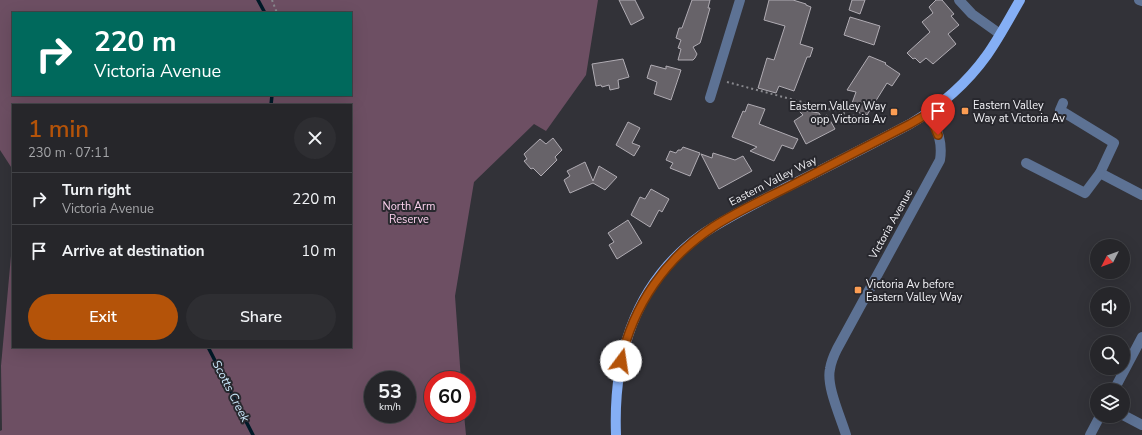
<!DOCTYPE html>
<html lang="en">
<head>
<meta charset="utf-8">
<style>
	:root { --surface:#26262a; --page:#2e2e32; --text:#f1f3f6; --muted:#a4a5a8; --line:#424347; --accent:#b45309 }
	body { margin:0; font-family:"Nunito Sans",sans-serif; background:var(--page); color:var(--text); height:100vh; display:flex; flex-direction:column; font-size:15px; white-space:nowrap }
	* { box-sizing:border-box; margin:0 }
	p { font-size:13px; color:var(--muted) }
	.icon { flex:none; width:22px; height:22px; fill:none; stroke:currentColor; stroke-width:2; stroke-linecap:round; stroke-linejoin:round }
	.map { position:relative; flex:1; overflow:hidden }
	.drawer { position:absolute; left:12px; top:104px; width:340px; height:244px; display:flex; flex-direction:column; background:var(--surface); border-radius:0px; box-shadow:0 4px 16px #0002,0 0 0 1px var(--line) }
	.drawer>* { flex:none }
	.banner { position:absolute; left:12px; top:12px; width:340px; height:84px; border-radius:0px; box-shadow:0 4px 16px #0002,0 0 0 1px var(--line); background:#00695c; color:#fff; overflow:hidden }
	.needle { width:26px; rotate:228deg }
	.fabs { position:absolute; left:1090px; top:239px; display:grid; gap:8px }
	.fabs a { display:grid; place-items:center; width:40px; height:40px; border-radius:50%; background:var(--surface); box-shadow:0 4px 16px #0002,0 0 0 1px var(--line); font-size:20px }
	.speed { position:absolute; left:364px; top:371px; display:flex; gap:8px; font-size:20px; font-weight:700; text-align:center }
	.speed>* { display:grid; place-content:center; width:52px; height:52px; border-radius:50%; background:var(--surface); box-shadow:0 4px 16px #0002,0 0 0 1px var(--line); line-height:1 }
	.speed small { font-size:10px; font-weight:400 }
	.speed .limit { border:6px solid #d22; background:#fff; color:#111 }
	.pin { position:absolute; display:grid; place-items:center; width:34px; height:34px; color:#fff; margin:-41px -17px; border-radius:50% 50% 50% 0; rotate:-45deg; box-shadow:0 0 4px #0007 }
	.pin .icon { rotate:45deg }
	.me { position:absolute; width:44px; margin:-22px; rotate:14deg; stroke-linejoin:round; filter:drop-shadow(0 0 3px #0008) }
	.turn { display:flex; align-items:center; gap:14px; height:84px; padding:0 16px; font-size:18px }
	.turn .icon { width:52px; height:52px; stroke-width:2.5 }
	.turn b { display:block; font-size:28px; line-height:34px }
	.round { display:grid; place-items:center; flex:none; width:42px; height:42px; border-radius:21px; background:var(--page) }
	.overview { display:flex; align-items:center; justify-content:space-between; height:68px; padding:0 16px }
	h1 { font-size:24px; font-weight:600; line-height:30px; color:var(--accent) }
	.button { display:flex; gap:8px; margin-top:auto; padding:8px 16px }
	.button a { flex:1; height:46px; border-radius:24px; background:var(--accent); color:#fff; font-size:16px; font-weight:600; line-height:46px; text-align:center }
	.button a+a { background:var(--page); color:var(--text) }
	ul { padding:0; list-style:none }
	li { display:flex; align-items:center; gap:12px; height:52px; padding:0 16px; border-top:1px solid var(--line) }
	li div { flex:1 }
	li b { display:block; font-size:15px }
	li em { font-style:normal }
	.map>svg:first-child { display:block }
</style>
</head>
<body>
<div class="map">
<svg width="1142" height="435" viewBox="0 0 1142 435">
	<rect width="100%" height="100%" fill="#323238"/>
	<path fill="#6d4f63" fill-rule="evenodd" d="M0,0H598L586,75L546,131L534,124L474,182L455,296L461,380H433V414H464L466,435H0V431L2,430L1,366L13,234V347H351V105H13V170L0,150ZM13,13H351V95H13ZM373,380H407V414H373Z"/>
	<g fill="none" stroke-linecap="round" stroke-linejoin="round">
		<g stroke="#001a28" stroke-width="3.5">
			<polyline points="258,0 265,13"/>
			<polyline points="271,105 272,95"/>
			<polyline points="208,347 253,435"/>
		</g>
	</g>
	<g fill="#676369" stroke="#b0acb3">
		<polygon points="619,0 635,0 644,18 631,25"/>
		<polygon points="692,0 710,0 708,8 710,8 701,40 700,43 693,47 697,54 695,58 693,60 678,60 681,49 678,48 681,40 676,38 679,28 682,28"/>
		<polygon points="769,0 793,0 806,4 806,5 811,7 800,44 813,48 810,57 807,57 794,91 779,86 776,93 758,88 767,58 774,60 785,26 764,20"/>
		<polygon points="852,0 865,0 860,14 849,10"/>
		<polygon points="936,0 942,0 954,14 951,16 959,25 948,34 956,44 933,64 926,58 920,63 915,58 913,59 907,53 930,32 922,22 933,13 929,7"/>
		<polygon points="850,17 880,26 874,45 844,35"/>
		<polygon points="869,56 886,63 885,64 900,74 892,86 887,83 867,115 864,113 863,115 853,109 854,108 851,106 856,92 847,90"/>
		<polygon points="623,59 629,77 618,80 619,88 610,90 609,85 602,87 601,85 596,86 592,64"/>
		<polygon points="651,65 666,69 666,66 681,70 671,100 654,94 657,82 647,78"/>
		<polygon points="748,104 765,109 759,124 798,139 793,149 782,145 774,161 750,151 757,147 732,137 743,111 745,112"/>
		<polygon points="797,109 819,113 822,118 827,115 835,129 806,144 794,121 803,115"/>
		<polygon points="628,122 640,128 632,143 640,146 634,156 616,145"/>
		<polygon points="553,138 562,150 555,157 557,160 541,176 533,168 531,169 524,161 527,159 524,154 540,139 546,144"/>
		<polygon points="683,147 700,153 690,176 670,168 673,163 666,160 670,151 676,153 678,150 681,150"/>
		<polygon points="713,153 735,160 743,156 752,171 719,189 701,154 712,158"/>
		<polygon points="585,162 593,181 599,166 617,177 605,190 593,183 570,193 564,180 570,176 567,171"/>
		<polygon points="651,189 669,199 662,212 659,210 650,227 631,215 640,197 645,199"/>
		<polygon points="628,220 642,243 617,259 609,245 614,242 608,233"/>
	</g>
	<g fill="none" stroke-linecap="round" stroke-linejoin="round">
		<g stroke="#89898e" stroke-width="2" stroke-dasharray="2 3" stroke-linecap="butt">
			<polyline points="272,0 277,13"/>
			<polyline points="727,82 877,122"/>
		</g>
		<g stroke="#5d7294" stroke-width="10">
			<polyline points="959,0 972,14 1000,34"/>
			<polyline points="1139,0 1142,1"/>
			<polyline points="710,98 740,0"/>
			<polyline points="1063,103 1060,110 1114,143 1100,173 1142,195"/>
			<polyline points="1026,163 1085,193 1100,173"/>
			<polyline points="1114,390 1142,337"/>
			<polyline points="1123,415 1142,425"/>
			<polyline points="1090,435 1100,416"/>
		</g>
		<path stroke="#5d7294" stroke-width="10" d="M846,435C841,418 826,386 830,369C831,362 834,355 837,349L940,160C943,141 937,130 929,113"/>
		<path stroke="#85aff5" stroke-width="10" d="M616,435C613,356 634,284 701,235C727,217 756,204 783,189C826,168 868,146 910,124C939,107 967,83 987,55C999,38 1009,19 1020,0"/>
	</g>
	<g fill="none" stroke-linecap="round" stroke-linejoin="round">
		<defs>
			<path id="route" d="M621,361C633,305 666,258 713,227C739,210 767,198 794,184C833,164 871,144 910,124L929,113L938,135"/>
		</defs>
		<use href="#route" stroke="#753606" stroke-width="10"/>
		<use href="#route" stroke="#b45309" stroke-width="7"/>
	</g>
	<g fill="#fc9d53" stroke="#28282e" stroke-width="1.5">
		<rect x="961" y="107" width="8" height="8" rx="2"/>
		<rect x="890" y="108" width="8" height="8" rx="2"/>
		<rect x="854" y="286" width="8" height="8" rx="2"/>
	</g>
	<g text-anchor="middle" dominant-baseline="central" stroke-width="4" stroke-linejoin="round" paint-order="stroke">
		<g font-size="11" fill="#f3f3f7" stroke="#28282e" text-anchor="start">
			<text x="973" y="105">Eastern Valley<tspan x="973" dy="13">Way at Victoria Av</tspan></text>
			<text x="886" y="106" text-anchor="end">Eastern Valley Way<tspan x="886" dy="13">opp Victoria Av</tspan></text>
			<text x="866" y="284">Victoria Av before<tspan x="866" dy="13">Eastern Valley Way</tspan></text>
		</g>
		<g font-size="11" fill="#f3f3f7" stroke="#28282e">
			<text transform="translate(773 181) rotate(-27)">Eastern Valley Way</text>
			<text transform="translate(891 224) rotate(-61)">Victoria Avenue</text>
		</g>
		<g font-size="11" fill="#fdd2ef" stroke="#28282e">
			<text x="409" y="206">North Arm<tspan x="409" dy="13">Reserve</tspan></text>
		</g>
		<g font-size="12" font-style="italic" fill="#cae8fb" stroke="#28282e">
			<text transform="translate(231 391) rotate(63)">Scotts Creek</text>
		</g>
	</g>
</svg>
<div class="fabs">
<a><svg class="needle" viewBox="-14 -14 28 28"><path d="M0-13l5 13h-10z" fill="#e53935"/><path d="M0 13l5-13h-10z" fill="#a4a5a8"/></svg></a>
<a><svg class="icon" aria-label="sound" viewBox="0 0 24 24"><path d="M4 9h4l5-4v14l-5-4H4zM17 9q2 3 0 6"/></svg></a>
<a><svg class="icon" aria-label="search" viewBox="0 0 24 24"><circle cx="10" cy="10" r="6"/><path d="M15 15l6 6"/></svg></a>
<a><svg class="icon" aria-label="layers" viewBox="0 0 24 24"><path d="M12 4l9 5-9 5-9-5zM3 14l9 5 9-5"/></svg></a>
</div>
<div class="speed"><div>53<small>km/h</small></div><div class="limit">60</div></div>
<div class="pin" style="left:938px;top:135px;background:#d93025"><svg class="icon" aria-label="arrive" viewBox="0 0 24 24"><path d="M6 21V4h12l-3 4 3 4H6"/></svg></div>
<svg class="me" style="left:621px;top:361px" viewBox="-20 -20 40 40"><circle r="19" fill="#fff"/><path d="M0-13L10 11 0 6-10 11z" fill="#b45309"/></svg>
<div class="banner">
<div class="turn"><svg class="icon" aria-label="right" viewBox="0 0 24 24"><path d="M7 20v-9h11M14 6l5 5-5 5"/></svg><div><b>220 m</b>Victoria Avenue</div></div>
</div>
<section class="drawer">
<div class="overview"><div><h1>1 min</h1><p>230 m · 07:11</p></div><a class="round"><svg class="icon" aria-label="close" viewBox="0 0 24 24"><path d="M6 6l12 12M18 6L6 18"/></svg></a></div>
<ul>
<li><svg class="icon" aria-label="right" viewBox="0 0 24 24"><path d="M7 20v-9h11M14 6l5 5-5 5"/></svg><div><b>Turn right</b><p>Victoria Avenue</p></div><em>220 m</em></li>
<li><svg class="icon" aria-label="arrive" viewBox="0 0 24 24"><path d="M6 21V4h12l-3 4 3 4H6"/></svg><div><b>Arrive at destination</b></div><em>10 m</em></li>
</ul>
<div class="button"><a>Exit</a><a>Share</a></div>
</section>
</div>
</body>
</html>
